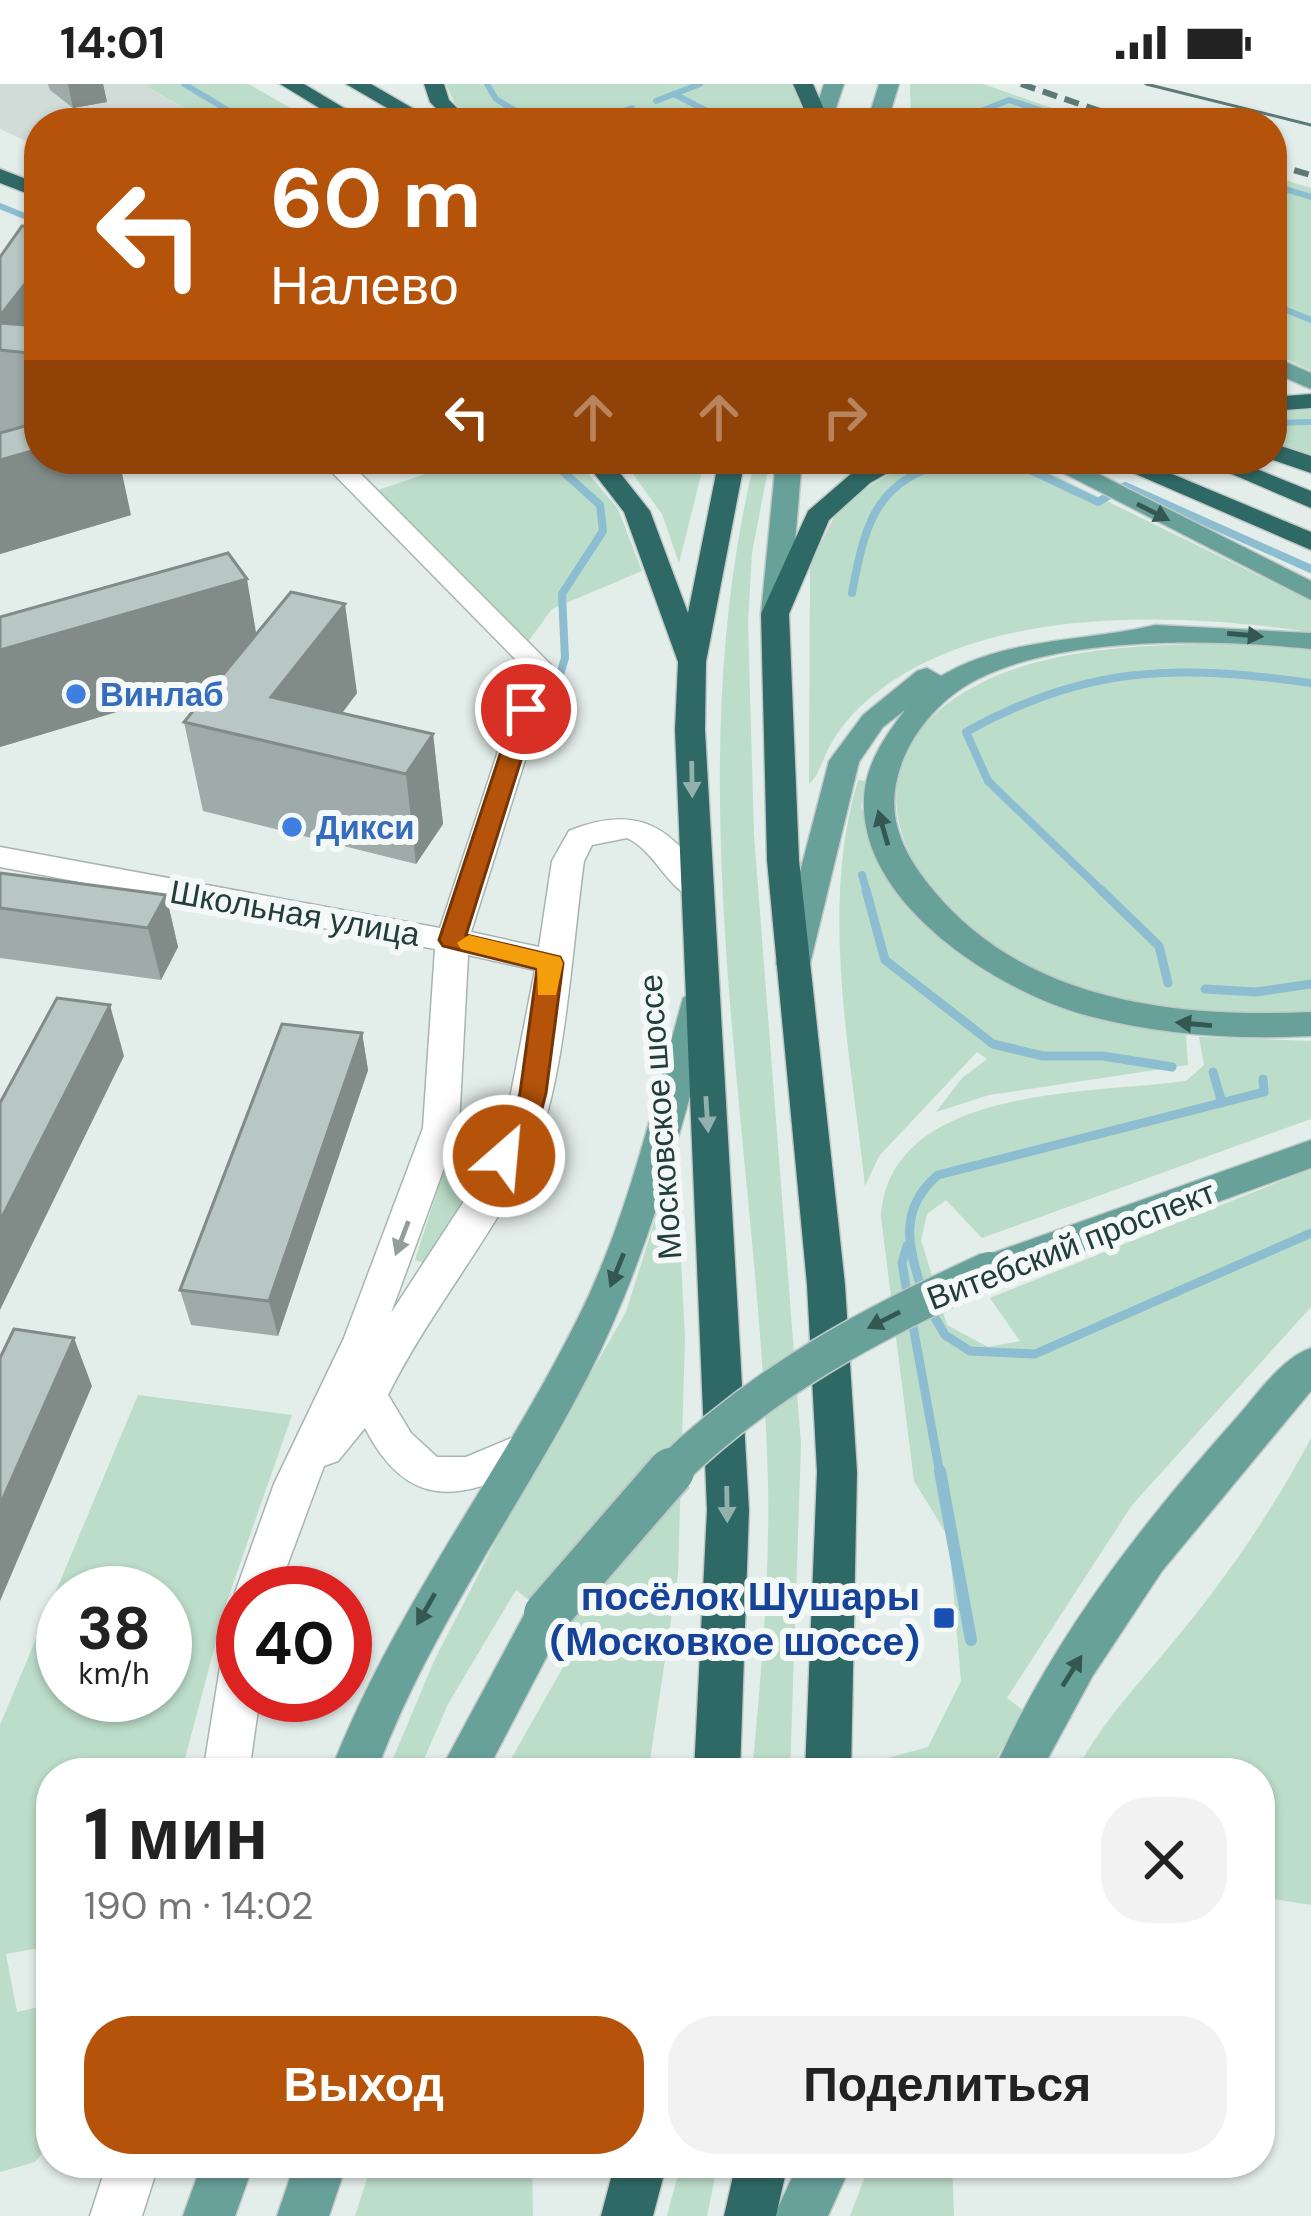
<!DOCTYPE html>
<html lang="ru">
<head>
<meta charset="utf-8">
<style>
	:root { --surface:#fff; --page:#f2f2f2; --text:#222; --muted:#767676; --accent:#b45309 }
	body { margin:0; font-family:"DM Sans",sans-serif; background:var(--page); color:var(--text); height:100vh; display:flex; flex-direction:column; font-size:45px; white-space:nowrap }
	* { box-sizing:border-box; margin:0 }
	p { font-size:39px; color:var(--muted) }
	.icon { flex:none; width:66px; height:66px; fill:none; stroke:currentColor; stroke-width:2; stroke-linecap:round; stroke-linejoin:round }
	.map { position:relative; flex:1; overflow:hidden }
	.side { position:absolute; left:36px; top:1674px; width:1239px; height:420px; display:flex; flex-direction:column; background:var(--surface); border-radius:48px; box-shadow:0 3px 9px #0004 }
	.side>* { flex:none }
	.guide { position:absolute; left:24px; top:24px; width:1263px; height:366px; border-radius:48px; box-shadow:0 3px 9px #0004; background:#b45309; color:#fff; overflow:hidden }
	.speed { position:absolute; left:36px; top:1482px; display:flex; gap:24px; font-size:60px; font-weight:700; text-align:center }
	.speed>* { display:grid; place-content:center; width:156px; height:156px; border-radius:50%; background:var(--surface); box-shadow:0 3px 9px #0004; line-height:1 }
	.speed small { font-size:30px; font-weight:400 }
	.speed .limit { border:18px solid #d22; background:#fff; color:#111 }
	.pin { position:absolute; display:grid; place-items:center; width:102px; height:102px; color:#fff; margin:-51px; border:6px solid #fff; border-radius:50%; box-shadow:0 3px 12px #0007 }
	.me { position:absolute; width:132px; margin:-66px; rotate:27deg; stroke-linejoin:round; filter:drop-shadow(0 0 9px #0008) }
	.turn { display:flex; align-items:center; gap:42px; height:252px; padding:0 48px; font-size:54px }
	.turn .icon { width:156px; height:156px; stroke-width:2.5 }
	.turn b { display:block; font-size:84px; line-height:102px }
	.lanes { display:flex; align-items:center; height:114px; padding:0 48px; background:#0003; justify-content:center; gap:60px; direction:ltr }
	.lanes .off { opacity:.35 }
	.round { display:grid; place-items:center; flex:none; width:126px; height:126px; border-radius:48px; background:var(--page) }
	.summary { display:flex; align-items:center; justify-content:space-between; height:204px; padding:0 48px }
	h1 { font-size:72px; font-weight:800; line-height:90px }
	.primary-button { display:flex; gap:24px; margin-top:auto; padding:24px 48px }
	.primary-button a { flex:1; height:138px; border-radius:48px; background:var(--accent); color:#fff; font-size:48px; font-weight:800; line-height:138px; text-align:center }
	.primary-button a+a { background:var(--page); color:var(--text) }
	.status { display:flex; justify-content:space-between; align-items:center; height:84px; padding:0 60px; background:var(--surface); direction:ltr }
	.status svg { height:33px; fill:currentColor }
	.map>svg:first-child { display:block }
</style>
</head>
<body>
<div class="status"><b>14:01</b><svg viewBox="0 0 49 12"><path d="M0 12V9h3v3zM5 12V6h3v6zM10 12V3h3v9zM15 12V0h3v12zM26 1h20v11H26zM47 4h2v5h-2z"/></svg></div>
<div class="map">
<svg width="1311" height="2132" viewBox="0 0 1311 2132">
	<rect width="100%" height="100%" fill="#e3edea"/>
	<polygon fill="#d1dcd9" points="0,0 156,0 148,4 211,39 39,39 39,63 0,45"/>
	<g fill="#bcddc9" fill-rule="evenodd">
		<polygon points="156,0 249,0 316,39 211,39 147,3"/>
		<polygon points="446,0 797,0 802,11 800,39 478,39 455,20"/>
		<polygon points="910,0 983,0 1095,39 911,39"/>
		<polygon points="1272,92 1311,104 1311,287 1272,268"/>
		<polygon points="1311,324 1311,373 1272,359 1272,326"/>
		<polygon points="427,375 576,375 618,425 642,487 552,525 527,559 378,406 437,386"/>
		<polygon points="622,375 705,375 679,479 662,430"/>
		<path d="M755,375H770L752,469L748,538L754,751L801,1360L790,1689H752C761,1593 770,1495 768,1398C759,1060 673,708 755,375Z"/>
		<path d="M915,375H1021L1311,517V548C1179,529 992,521 880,606C861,620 842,639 831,660C823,673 820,690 809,700L810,481L841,419Z"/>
		<path d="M1238,559L1311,566V928C1218,939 1120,924 1035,885C907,827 823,674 987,596C1062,561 1158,561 1238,559Z"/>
		<path d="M858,696L865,697L861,723L890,795L1098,933L1186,951L1188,981L989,1011L936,1028L962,994L987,975L977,968L879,1072L865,1102C851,969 819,826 858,696Z"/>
		<path d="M1199,953L1311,957V1035L982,1154L946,1116L927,1130L921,1156L947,1241L988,1263L1020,1257L990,1214L1311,1085V1223L1132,1421L1007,1614L1023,1626L989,1689H886L888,1674L928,1663L961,1597L949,1454L914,1397L881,1133C889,1002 1088,1010 1186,997L1204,981Z"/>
		<polygon points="446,1080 483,1089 424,1179 415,1176"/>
		<polygon points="677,1099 685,1254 678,1489 648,1689 503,1689 579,1555 516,1506 448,1620 418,1689 387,1689 434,1577 506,1437 626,1228 666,1101"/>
		<path d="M138,1311L292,1331L227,1517L181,1689H51V1862L6,1870L17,1928L51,1920V2059L35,2078L0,2088V1641ZM63,1509H165V1611H63Z"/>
		<path d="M1311,1354V1821L1260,1813V1689H1055L1059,1681L1079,1682C1104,1636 1136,1603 1169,1563C1223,1499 1272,1428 1311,1354Z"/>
		<polygon points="372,2079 532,2079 533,2132 355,2132"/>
		<polygon points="681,2079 718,2079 707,2132 667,2132"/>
		<polygon points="870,2079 952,2079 954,2132 850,2132"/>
	</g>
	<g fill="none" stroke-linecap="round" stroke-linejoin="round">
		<g stroke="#8cbdd0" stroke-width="6">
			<polyline points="184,0 249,39"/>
			<polyline points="487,0 496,15 536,39"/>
			<polyline points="674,10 730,39"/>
			<polyline points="656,17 700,0"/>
			<polyline points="586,39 632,24"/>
			<polyline points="951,39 1009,16 1080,39"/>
			<polyline points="1272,101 1311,113"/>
			<polyline points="0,122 39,138"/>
			<polyline points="1272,220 1311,236"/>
			<polyline points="1272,339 1309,338"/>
		</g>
		<g stroke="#8cbdd0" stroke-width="8">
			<polyline points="1007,375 1098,418 1125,402 1311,485"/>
			<path d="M852,509C866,434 877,394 958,375"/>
			<polyline points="539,660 565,574 562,510 603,447 600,421 549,375"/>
			<polyline points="862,791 867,809"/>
			<path d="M1104,809L988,697L966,648C1086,581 1177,580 1311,599"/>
		</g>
		<g stroke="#8cbdd0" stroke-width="9">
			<polyline points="866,806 885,876 993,960 1043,972 1103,972 1172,983"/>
			<polyline points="1101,806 1159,862 1168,899"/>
			<polyline points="1205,905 1256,908 1311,900"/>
			<polyline points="1213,988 1222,1019"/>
			<polyline points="907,1162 902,1179 908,1214"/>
			<path d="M922,1206C907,1161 899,1124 938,1091L1264,1008L1263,995"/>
			<polyline points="928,1222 945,1251 970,1267 1035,1270 1311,1149"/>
			<polyline points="911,1231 940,1390"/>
		</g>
		<polyline stroke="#8cbdd0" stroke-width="12" points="940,1387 971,1556"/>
		<defs>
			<g id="minor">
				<path d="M319,375H346L554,584L471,848L539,863L552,777L569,747C638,719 673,743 710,803L694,814C668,806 655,767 627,754L592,761L584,777C573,853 565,1001 534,1066C494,1152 430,1226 388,1311L411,1349L437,1373H466L521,1350L535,1355L541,1367L535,1379C462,1417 408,1428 365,1344L338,1377L324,1382L277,1509H243V1523L235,1509L274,1400L344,1254L423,1044L435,865L0,783V763L440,844L525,585ZM468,871L535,886L502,1055L485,1060L459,1042ZM447,1076L483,1088L391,1229Z"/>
				<polygon points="243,1557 243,1611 260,1611 249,1689 203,1689 221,1577 227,1563"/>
				<polygon points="107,2079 159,2079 142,2132 90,2132"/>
			</g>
			<g id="major">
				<polygon points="824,0 844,0 831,39 811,39"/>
				<polygon points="879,0 899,0 887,39 867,39"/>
				<polygon points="1272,272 1311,289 1311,305 1272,288"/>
				<polygon points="776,375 802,375 789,530 775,538 761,530"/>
				<polygon points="1036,375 1069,375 1311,497 1311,516"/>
				<path d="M1155,541L1311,549V565C1216,555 1065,551 978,595C938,615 904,656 896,700C888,742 908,776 934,807C1026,918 1177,934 1311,928V952C1233,956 1160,951 1085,931C998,907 859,820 864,715C865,681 885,652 905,626L883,643L859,678L810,880L793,891L781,888L776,880L829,677L863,631L917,587L927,584L941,592C1006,553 1085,558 1155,541Z"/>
				<path d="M700,902L717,914C681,1045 649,1173 587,1294C518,1428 428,1547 376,1689H330C394,1523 500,1391 578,1234C628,1134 653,1021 683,914Z"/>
				<polygon points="1311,1056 1311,1084 989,1201 976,1197 970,1186 976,1175"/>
				<path d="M1311,1264V1307L1162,1487L1092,1593L1040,1689H993C1050,1557 1143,1438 1238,1332C1258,1309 1282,1274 1311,1264Z"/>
				<polygon points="547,1510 562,1516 569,1530 486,1689 439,1689 532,1516"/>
				<polygon points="202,2079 254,2079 235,2132 183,2132"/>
				<polygon points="295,2079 347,2079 329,2132 277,2132"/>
				<polygon points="799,2079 852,2079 828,2132 774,2132"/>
			</g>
			<g id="highway">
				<polygon points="280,0 304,0 369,39 344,39"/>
				<polygon points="346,0 371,0 438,39 413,39"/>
				<polygon points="424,0 444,0 449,16 472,39 450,39 430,18"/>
				<polygon points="793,0 813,0 830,39 810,39"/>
				<polygon points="0,85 39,100 39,114 0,99"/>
				<polygon points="1311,310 1311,324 1272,327 1272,313"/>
				<polygon points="1272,359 1311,372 1311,389 1270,375"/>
				<polygon points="583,375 609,375 650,427 688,529 719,375 745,375 706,578 705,646 749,1426 740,1689 694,1689 707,1426 675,646 678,578 624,428"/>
				<polygon points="879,375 912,375 870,399 829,436 789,530 799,776 845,1201 857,1388 851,1689 805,1689 817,1388 807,1201 767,776 761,530 808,427 852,389"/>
				<polygon points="1101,375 1136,375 1311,448 1311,466"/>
				<polygon points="1197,375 1232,375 1311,407 1311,424"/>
				<polygon points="615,2079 667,2079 653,2132 601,2132"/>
				<polygon points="736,2079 788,2079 776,2132 724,2132"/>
			</g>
		</defs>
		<use href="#minor" stroke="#a6b5b2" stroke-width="3"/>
		<use href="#major" stroke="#c1c9c8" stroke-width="3"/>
		<use href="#highway" stroke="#c1c9c8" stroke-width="3"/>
		<use href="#minor" fill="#fff" fill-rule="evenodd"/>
		<use href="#major" fill="#68a19a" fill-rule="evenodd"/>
		<use href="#highway" fill="#2f6965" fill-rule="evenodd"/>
		<polyline stroke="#5d7975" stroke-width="3" points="1146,0 1311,41"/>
		<g stroke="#5d7975" stroke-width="6" stroke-dasharray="15 8" stroke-linecap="butt">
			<polyline points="1021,0 1135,39"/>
			<polyline points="1272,80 1311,91"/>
		</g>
		<defs>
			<path id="major-bridge-far1" d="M668,1390C762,1298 870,1240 989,1186"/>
			<polyline id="major-bridge" points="547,1530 671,1387"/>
		</defs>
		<use href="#major-bridge-far1" stroke="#c1c9c8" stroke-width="39" stroke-linecap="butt"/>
		<use href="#major-bridge" stroke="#c1c9c8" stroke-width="50" stroke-linecap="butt"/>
		<use href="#major-bridge-far1" stroke="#68a19a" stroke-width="36"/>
		<use href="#major-bridge" stroke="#68a19a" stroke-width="46"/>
	</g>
	<g fill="#9eaba8">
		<polygon points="48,0 103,0 107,18 73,24 50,6"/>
		<polygon points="39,143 39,375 131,431 0,470 0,266"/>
		<polygon points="0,533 256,550 357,609 342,629 433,650 443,740 416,780 203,727 184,638 217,598 0,663"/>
		<polygon points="0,789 166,811 178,863 161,896 0,874"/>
		<polygon points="362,949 368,986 278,1252 191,1241 180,1206"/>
	</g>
	<g fill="#818b88">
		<polygon points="68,0 103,0 107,18 73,24"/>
		<polygon points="39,182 39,270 0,256 0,232"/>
		<polygon points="39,365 39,375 119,375 131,431 0,470 0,376"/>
		<polygon points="247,495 262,584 0,663 0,566"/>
		<polygon points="345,520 357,609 313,668 271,613"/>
		<polygon points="433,650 443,740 416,780 406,690"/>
		<polygon points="166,811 178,863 161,896 148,844"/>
		<polygon points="110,921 124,972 0,1226 0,1137"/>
		<polygon points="362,949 368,986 278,1252 269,1217"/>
		<polygon points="74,1254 92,1302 0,1517 0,1421"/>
	</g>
	<g fill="#b8c7c3" stroke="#818b88" stroke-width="3">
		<polygon points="22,142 39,143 39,182 0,232 0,173"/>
		<polygon points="0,239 39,242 39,270 0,266"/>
		<polygon points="39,338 39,365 0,376 0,349"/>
		<polygon points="228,469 247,495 0,566 0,533"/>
		<polygon points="291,508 345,520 271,613 433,650 406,690 184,638"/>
		<polygon points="0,789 166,811 148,844 0,824"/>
		<polygon points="57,914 110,921 0,1137 0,1019"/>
		<polygon points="282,940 362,949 269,1217 180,1206"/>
		<polygon points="14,1245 74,1254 0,1421 0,1274"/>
	</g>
	<defs><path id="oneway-solid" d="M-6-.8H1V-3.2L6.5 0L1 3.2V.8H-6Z" transform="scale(3)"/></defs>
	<g fill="#345752">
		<use href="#oneway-solid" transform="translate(1153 428) rotate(27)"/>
		<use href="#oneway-solid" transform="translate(1245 551) rotate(5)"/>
		<use href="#oneway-solid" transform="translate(883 744) rotate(-106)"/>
		<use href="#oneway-solid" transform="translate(1194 940) rotate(-175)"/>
		<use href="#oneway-solid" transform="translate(617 1186) rotate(112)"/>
		<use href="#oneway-solid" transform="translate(884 1236) rotate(153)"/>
		<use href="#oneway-solid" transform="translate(426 1525) rotate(120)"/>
		<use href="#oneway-solid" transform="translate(1072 1587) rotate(-58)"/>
	</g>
	<g fill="#92b1ae">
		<use href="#oneway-solid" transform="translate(692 695) rotate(89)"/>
		<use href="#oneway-solid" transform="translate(707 1030) rotate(86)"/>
		<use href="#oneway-solid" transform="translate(727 1420) rotate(89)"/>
	</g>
	<use fill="#919e9c" href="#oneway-solid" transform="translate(402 1154) rotate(111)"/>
	<polygon fill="#b45309" stroke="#753606" stroke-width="3" points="526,618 537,625 466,851 560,873 563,879 546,1009 532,1063 504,1082 490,1072 506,1057 520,1009 537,885 443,862 439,856 515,625"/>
	<polygon fill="#f59e0b" points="469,851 560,873 563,879 556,911 538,911 537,884 461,865 457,859"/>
	<g fill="#3f7fe0" stroke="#f4f9f7" stroke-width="4.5">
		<circle cx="76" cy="610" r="12"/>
		<circle cx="292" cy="743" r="12"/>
	</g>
	<rect fill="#1a4fb4" stroke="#f4f9f7" stroke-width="4.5" x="932" y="1522" width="24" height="24" rx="6"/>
	<g text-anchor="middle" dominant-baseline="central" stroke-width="12" stroke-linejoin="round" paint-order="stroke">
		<g font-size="33" font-weight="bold" fill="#366cbe" stroke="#f4f9f7" text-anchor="start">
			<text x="100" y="610">Винлаб</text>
			<text x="316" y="743">Дикси</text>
		</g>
		<g font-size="33" fill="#233e3a" stroke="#f4f9f7">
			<text transform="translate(295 829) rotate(10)">Школьная улица</text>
			<text transform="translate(660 1033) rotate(-94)">Московское шоссе</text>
			<text transform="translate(1071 1161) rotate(-21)">Витебский проспект</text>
		</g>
		<g font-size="39" font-weight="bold" fill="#164399" stroke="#f4f9f7" text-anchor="end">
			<text x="920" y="1512">посёлок Шушары<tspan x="920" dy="45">(Московкое шоссе)</tspan></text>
		</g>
	</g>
</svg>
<div class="speed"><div>38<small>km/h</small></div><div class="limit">40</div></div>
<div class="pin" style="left:526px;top:625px;background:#d93025"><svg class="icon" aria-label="arrive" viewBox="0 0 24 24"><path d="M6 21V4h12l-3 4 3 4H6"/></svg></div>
<svg class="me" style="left:504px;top:1072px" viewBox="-20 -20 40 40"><circle r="17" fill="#b45309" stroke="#fff" stroke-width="3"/><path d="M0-11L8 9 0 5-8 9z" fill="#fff"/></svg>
<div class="guide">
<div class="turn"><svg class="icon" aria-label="left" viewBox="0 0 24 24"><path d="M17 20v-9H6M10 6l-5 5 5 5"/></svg><div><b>60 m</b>Налево</div></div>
<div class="lanes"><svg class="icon" aria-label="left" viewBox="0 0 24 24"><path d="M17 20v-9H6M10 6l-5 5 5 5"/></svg><svg class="icon off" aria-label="ahead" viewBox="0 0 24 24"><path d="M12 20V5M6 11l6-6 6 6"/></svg><svg class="icon off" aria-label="ahead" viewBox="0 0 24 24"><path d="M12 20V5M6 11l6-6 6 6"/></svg><svg class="icon off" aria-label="right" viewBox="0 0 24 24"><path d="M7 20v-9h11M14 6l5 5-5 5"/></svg></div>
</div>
<section class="side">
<div class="summary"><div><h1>1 мин</h1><p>190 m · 14:02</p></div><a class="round"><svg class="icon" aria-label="close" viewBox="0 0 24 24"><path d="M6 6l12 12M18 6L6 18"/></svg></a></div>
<div class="primary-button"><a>Выход</a><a>Поделиться</a></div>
</section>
</div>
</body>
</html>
